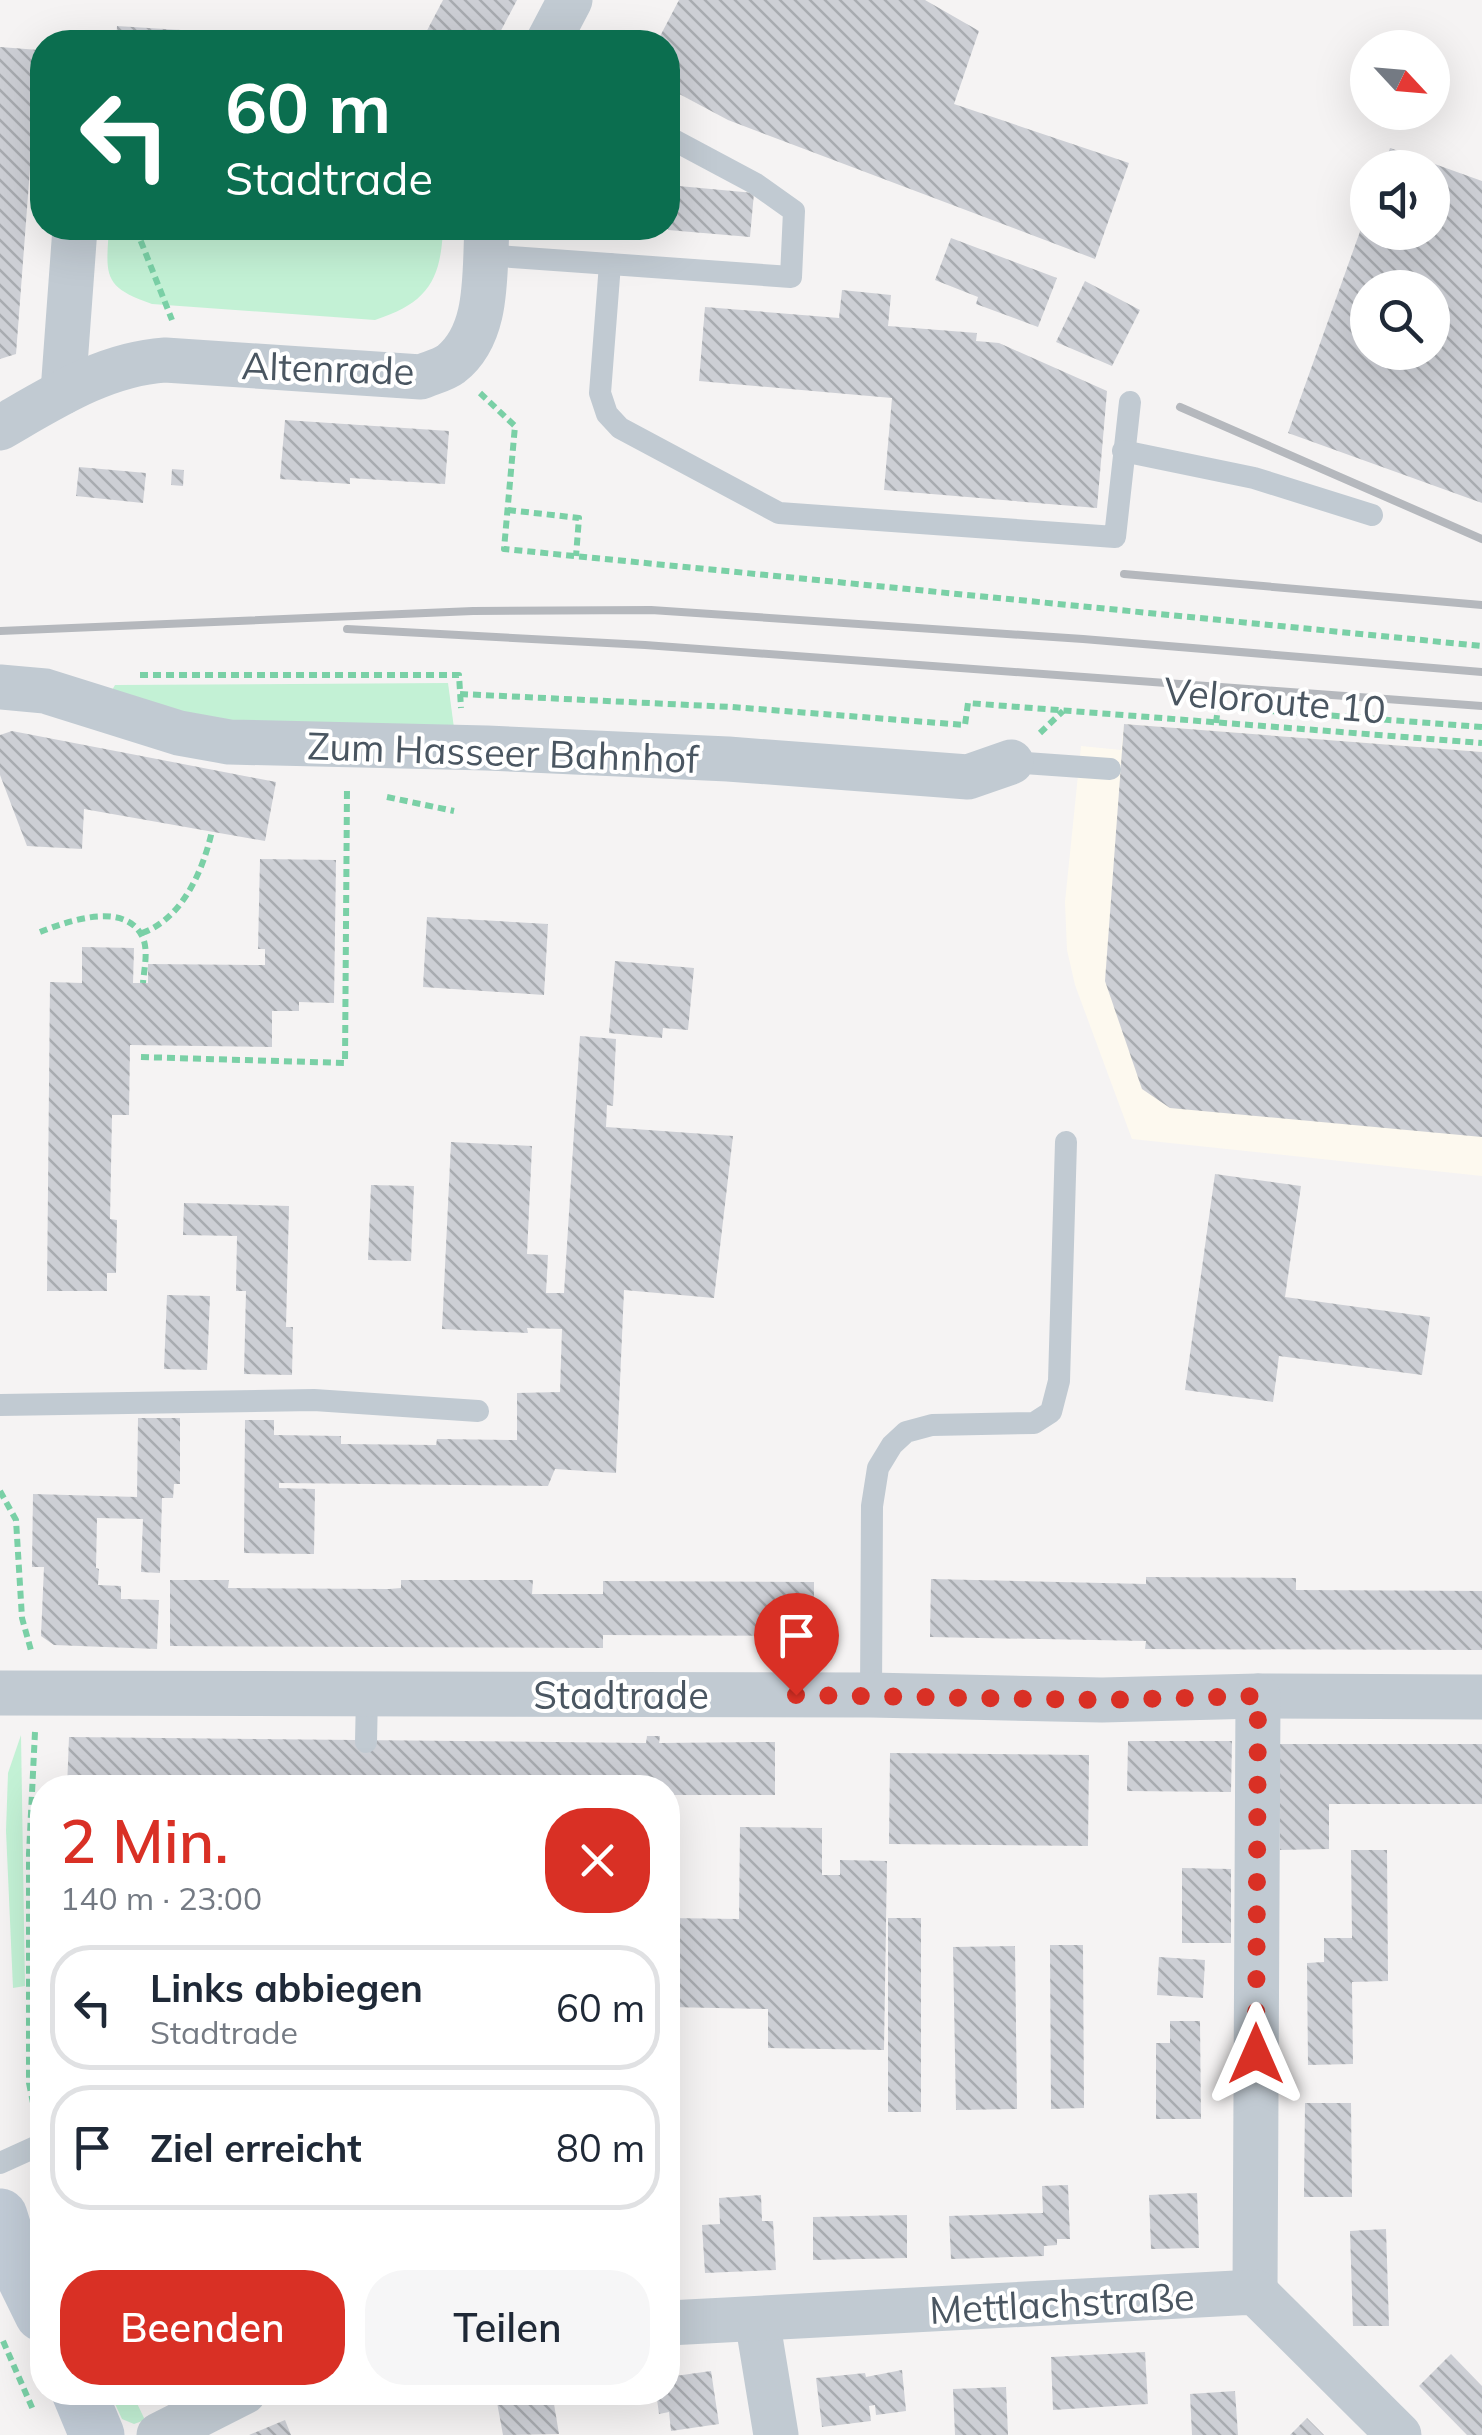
<!DOCTYPE html>
<html lang="de">
<head>
<meta charset="utf-8">
<style>
	:root { --surface:#fff; --page:#f6f6f7; --text:#1f2937; --muted:#747a83; --line:#e0e1e3; --accent:#d93025 }
	body { margin:0; font-family:Mulish,sans-serif; background:var(--page); color:var(--text); height:100vh; display:flex; flex-direction:column; font-size:38px; white-space:nowrap }
	* { box-sizing:border-box; margin:0 }
	p { font-size:32px; color:var(--muted) }
	.icon { flex:none; width:55px; height:55px; fill:none; stroke:currentColor; stroke-width:2; stroke-linecap:round; stroke-linejoin:round }
	.map { position:relative; flex:1; overflow:hidden }
	.side { position:absolute; left:30px; top:1775px; width:650px; height:630px; display:flex; flex-direction:column; background:var(--surface); border-radius:40px; box-shadow:0 10px 40px #0002 }
	.side>* { flex:none }
	.guide { position:absolute; left:30px; top:30px; width:650px; height:210px; border-radius:40px; box-shadow:0 10px 40px #0002; background:#0b6e4f; color:#fff; overflow:hidden }
	.needle { width:65px; rotate:116deg }
	.tools { position:absolute; left:1350px; top:30px; display:grid; gap:20px }
	.tools a { display:grid; place-items:center; width:100px; height:100px; border-radius:50%; background:var(--surface); box-shadow:0 10px 40px #0002; font-size:50px }
	.pin { position:absolute; display:grid; place-items:center; width:85px; height:85px; color:#fff; margin:-102px -42px; border-radius:50% 50% 50% 0; rotate:-45deg; box-shadow:0 0 10px #0007 }
	.pin .icon { rotate:45deg }
	.me { position:absolute; width:110px; margin:-55px; rotate:0deg; stroke-linejoin:round; filter:drop-shadow(0 0 8px #0008) }
	.turn { display:flex; align-items:center; gap:35px; height:210px; padding:0 30px; font-size:45px }
	.turn .icon { width:130px; height:130px; stroke-width:2.5 }
	.turn b { display:block; font-size:70px; line-height:85px }
	.round { display:grid; place-items:center; flex:none; width:105px; height:105px; border-radius:40px; background:var(--page) }
	.head { display:flex; align-items:center; justify-content:space-between; height:170px; padding:0 30px }
	h1 { font-size:60px; font-weight:600; line-height:75px; color:var(--accent) }
	.button { display:flex; gap:20px; margin-top:auto; padding:20px 30px }
	.button a { flex:1; height:115px; border-radius:40px; background:var(--accent); color:#fff; font-size:40px; font-weight:600; line-height:115px; text-align:center }
	.button a+a { background:var(--page); color:var(--text) }
	ul { padding:0; list-style:none }
	li { display:flex; align-items:center; gap:30px; height:125px; margin:0 20px 15px; padding:0 10px; border:5px solid var(--line); border-radius:40px }
	li div { flex:1 }
	li b { display:block; font-size:38px }
	li em { font-style:normal }
	.map>svg:first-child { display:block }
</style>
</head>
<body>
<div class="map">
<svg width="1482" height="2435" viewBox="0 0 1482 2435">
	<defs>
		<pattern id="building-back-hatch" width="6" height="6" patternUnits="userSpaceOnUse" patternTransform="scale(2.5)"><rect width="6" height="6" fill="#cdcfd5"/><path d="M-1 5l2 2M0 0l6 6M5-1l2 2" fill="none" stroke="#a8abb0"/></pattern>
	</defs>
	<rect width="100%" height="100%" fill="#f5f3f3"/>
	<polygon fill="#fdf9ef" points="1124,724 1482,752 1482,1176 1132,1139 1075,985 1067,950 1065,902 1081,746 1121,750"/>
	<g fill="#c3f1d5">
		<path d="M109,228H443C441,281 427,303 375,320L152,304C102,287 106,275 109,228Z"/>
		<polygon points="448,683 454,728 224,727 111,692 115,685"/>
		<polygon points="21,1735 25,1986 13,1988 6,1831 8,1773"/>
		<polygon points="110,2393 132,2393 145,2420 134,2424 122,2419"/>
	</g>
	<g fill="url(#building-back-hatch)" fill-rule="evenodd">
		<polygon points="443,0 517,0 495,42 421,42"/>
		<polygon points="679,0 925,0 979,31 954,104 1129,163 1095,259 728,120 668,88 668,42 657,42"/>
		<polygon points="117,26 338,40 338,42 116,42"/>
		<polygon points="0,47 39,50 16,354 0,359"/>
		<path d="M1390,148L1482,181V503L1288,433L1367,212L1368,232H1432V168H1383ZM1368,288H1432V352H1368Z"/>
		<polygon points="668,185 754,193 750,237 668,230"/>
		<polygon points="951,238 1057,278 1038,327 976,304 978,297 935,280"/>
		<polygon points="1085,281 1140,310 1112,366 1056,342"/>
		<polygon points="842,290 891,295 888,326 977,333 976,341 999,343 1107,391 1097,508 884,490 892,398 699,381 705,307 839,318"/>
		<polygon points="285,420 449,431 445,484 350,478 350,484 280,479"/>
		<polygon points="79,467 146,473 143,503 76,496"/>
		<polygon points="172,469 184,470 183,486 171,485"/>
		<polygon points="1124,724 1482,752 1482,1137 1170,1108 1142,1089 1105,981"/>
		<polygon points="12,731 276,782 265,841 84,809 82,849 27,846 0,775 0,735"/>
		<polygon points="260,859 336,860 334,1003 299,1002 299,1011 272,1011 272,1047 130,1045 129,1115 112,1115 110,1219 117,1220 116,1273 107,1273 107,1291 47,1291 50,982 82,983 82,947 134,948 133,983 148,983 148,964 265,965 265,949 258,949"/>
		<polygon points="427,917 548,924 544,995 423,987"/>
		<polygon points="615,961 694,968 688,1030 663,1028 662,1038 609,1033"/>
		<polygon points="580,1036 616,1039 613,1106 607,1105 606,1127 733,1136 714,1298 624,1290 616,1473 555,1469 548,1486 279,1483 279,1488 315,1489 314,1554 244,1553 245,1420 274,1420 274,1435 341,1436 341,1444 436,1445 437,1439 517,1440 517,1393 560,1392 562,1329 527,1328 528,1333 442,1329 451,1142 532,1146 527,1254 548,1255 546,1293 564,1293"/>
		<polygon points="1215,1174 1301,1186 1285,1297 1430,1317 1422,1375 1279,1356 1273,1402 1185,1390"/>
		<polygon points="371,1185 414,1186 411,1261 368,1260"/>
		<polygon points="184,1203 289,1206 286,1327 293,1327 292,1375 244,1374 246,1291 236,1291 237,1236 183,1235"/>
		<polygon points="167,1295 210,1296 207,1370 164,1369"/>
		<polygon points="138,1418 180,1418 180,1484 174,1484 173,1498 162,1498 160,1573 141,1572 143,1519 97,1518 96,1568 99,1569 98,1585 121,1586 121,1599 159,1600 157,1649 54,1645 41,1636 44,1567 32,1567 33,1494 137,1497"/>
		<polygon points="1146,1577 1296,1578 1296,1590 1482,1591 1482,1650 1145,1649 1146,1641 930,1637 931,1579 1146,1584"/>
		<polygon points="170,1580 229,1580 228,1588 389,1589 401,1588 401,1580 533,1580 532,1594 603,1594 603,1581 814,1582 814,1636 603,1635 603,1648 170,1646"/>
		<polygon points="647,1736 660,1736 659,1743 775,1742 775,1795 672,1795 671,1801 668,1801 668,1788 67,1788 69,1737 646,1743"/>
		<polygon points="1128,1741 1232,1741 1231,1792 1127,1791"/>
		<polygon points="1278,1744 1482,1744 1482,1804 1329,1804 1329,1849 1280,1850"/>
		<polygon points="890,1753 1089,1755 1088,1846 889,1844"/>
		<polygon points="740,1827 822,1828 822,1875 840,1875 840,1860 887,1861 884,2050 768,2048 768,2009 668,2007 668,1918 739,1919"/>
		<polygon points="1351,1850 1387,1850 1388,1981 1352,1982 1353,2064 1308,2065 1307,1963 1324,1962 1324,1938 1352,1938"/>
		<polygon points="1182,1868 1231,1869 1231,1943 1182,1943"/>
		<rect x="888" y="1918" width="33" height="194"/>
		<polygon points="1050,1945 1083,1945 1084,2108 1051,2109"/>
		<polygon points="1015,1946 1017,2109 956,2110 953,1947"/>
		<polygon points="1159,1957 1205,1960 1203,1998 1157,1995"/>
		<polygon points="1170,2021 1200,2021 1201,2119 1156,2119 1156,2043 1170,2043"/>
		<polygon points="1305,2103 1351,2103 1352,2197 1304,2197"/>
		<polygon points="1068,2185 1070,2239 1057,2239 1057,2245 1044,2246 1044,2256 951,2259 949,2216 1043,2213 1042,2186"/>
		<polygon points="1197,2193 1199,2248 1151,2249 1149,2195"/>
		<polygon points="761,2195 762,2221 773,2221 776,2270 705,2273 702,2225 720,2224 719,2198"/>
		<polygon points="907,2215 907,2258 813,2260 813,2217"/>
		<polygon points="1386,2229 1389,2326 1353,2326 1350,2231"/>
		<polygon points="1145,2352 1148,2404 1053,2410 1051,2357"/>
		<polygon points="1451,2354 1482,2386 1482,2435 1467,2435 1419,2386"/>
		<polygon points="902,2370 906,2411 876,2415 875,2405 869,2406 871,2421 822,2427 816,2378 865,2373 866,2377"/>
		<polygon points="711,2371 719,2424 671,2431 669,2412 659,2414 656,2392 668,2392 668,2377"/>
		<polygon points="1006,2387 1008,2435 955,2435 953,2389"/>
		<polygon points="1235,2391 1238,2435 1192,2435 1190,2394"/>
		<polygon points="520,2392 552,2392 559,2434 503,2435 496,2397"/>
		<polygon points="1307,2418 1324,2435 1290,2435"/>
		<polygon points="285,2420 291,2435 249,2435"/>
	</g>
	<g fill="none" stroke-linecap="round" stroke-linejoin="round">
		<g stroke="#7ad0a6" stroke-width="6" stroke-dasharray="8 5" stroke-linecap="butt">
			<polyline points="141,228 140,239 172,320"/>
			<polyline points="480,393 515,426 504,549 1482,646"/>
			<polyline points="508,510 579,518 576,556"/>
			<polyline points="140,675 459,675 461,708"/>
			<polyline points="460,694 732,707 965,725 968,703 1482,743"/>
			<polyline points="1216,723 1218,707 1482,727"/>
			<polyline points="1040,733 1063,711"/>
			<polyline points="387,797 454,811"/>
			<path d="M40,932C68,921 124,901 142,936C149,949 144,969 143,983"/>
			<path d="M142,933C182,919 203,871 212,831"/>
			<polyline points="141,1057 345,1063 347,788"/>
			<polyline points="0,1491 16,1520 22,1618 32,1654"/>
			<polyline points="35,1732 29,1854 29,2083 36,2118"/>
			<polyline points="3,2341 34,2412"/>
		</g>
		<g stroke="#c1cad2" stroke-width="22">
			<polyline points="485,255 791,277 794,211 756,184 668,137"/>
			<polyline points="610,264 600,393 607,414 620,428 779,513 1115,537 1130,402"/>
			<polyline points="1123,451 1254,478 1372,515"/>
			<polyline points="1011,762 1110,769"/>
			<polyline points="0,1405 314,1400 478,1411"/>
			<polyline points="871,1695 872,1506 878,1468 892,1445 906,1432 932,1425 1034,1423 1051,1412 1059,1381 1066,1142"/>
			<polyline points="366,1742 367,1694"/>
			<polyline points="0,2163 42,2144"/>
		</g>
		<g stroke="#c1cad2" stroke-width="45">
			<polyline points="548,42 570,0"/>
			<polyline points="63,392 75,228"/>
			<path d="M0,428C52,398 104,364 165,360L421,377C430,373 443,370 451,364C490,333 484,273 487,228"/>
			<polyline points="0,687 45,691 179,733 229,742 487,748 728,759 968,777 1011,762"/>
			<polyline points="0,1693 871,1695 1102,1700 1258,1696 1482,1697"/>
			<polyline points="1255,2292 1258,1696"/>
			<polyline points="757,2319 776,2435"/>
			<polyline points="668,2323 1255,2292 1399,2435"/>
			<polyline points="159,2435 244,2392"/>
		</g>
		<g stroke="#c1cbd6" stroke-width="55">
			<polyline points="0,2216 11,2251 42,2314"/>
			<polyline points="79,2392 97,2435"/>
		</g>
		<g stroke="#b5b8bd" stroke-width="8">
			<polyline points="1180,407 1482,539"/>
			<polyline points="1124,574 1482,605"/>
			<polyline points="347,629 645,645 1482,706"/>
			<polyline points="0,631 473,611 651,610 1083,639 1482,672"/>
		</g>
	</g>
	<g fill="none" stroke-linecap="round" stroke-linejoin="round">
		<polyline stroke="#d93025" stroke-width="18" stroke-dasharray="0 32.4" points="796,1695 1102,1700 1258,1696 1256,2054"/>
	</g>
	<g text-anchor="middle" dominant-baseline="central" stroke-width="8" stroke-linejoin="round" paint-order="stroke">
		<g font-size="38" fill="#4a5661" stroke="#fff">
			<text transform="translate(328 368) rotate(2)">Altenrade</text>
			<text transform="translate(1275 700) rotate(5)">Veloroute 10</text>
			<text transform="translate(503 752) rotate(2)">Zum Hasseer Bahnhof</text>
			<text x="621" y="1695">Stadtrade</text>
			<text transform="translate(1062 2303) rotate(-3)">Mettlachstraße</text>
		</g>
	</g>
</svg>
<div class="tools">
<a><svg class="needle" viewBox="-14 -14 28 28"><path d="M0-13l5 13h-10z" fill="#e53935"/><path d="M0 13l5-13h-10z" fill="#747a83"/></svg></a>
<a><svg class="icon" aria-label="sound" viewBox="0 0 24 24"><path d="M4 9h4l5-4v14l-5-4H4zM17 9q2 3 0 6"/></svg></a>
<a><svg class="icon" aria-label="search" viewBox="0 0 24 24"><circle cx="10" cy="10" r="6"/><path d="M15 15l6 6"/></svg></a>
</div>
<div class="pin" style="left:796px;top:1695px;background:#d93025"><svg class="icon" aria-label="arrive" viewBox="0 0 24 24"><path d="M6 21V4h12l-3 4 3 4H6"/></svg></div>
<svg class="me" style="left:1256px;top:2054px" viewBox="-20 -20 40 40"><path d="M0-17L14 15 0 8-14 15z" fill="#d93025" stroke="#fff" stroke-width="4"/></svg>
<div class="guide">
<div class="turn"><svg class="icon" aria-label="left" viewBox="0 0 24 24"><path d="M17 20v-9H6M10 6l-5 5 5 5"/></svg><div><b>60 m</b>Stadtrade</div></div>
</div>
<section class="side">
<div class="head"><div><h1>2 Min.</h1><p>140 m · 23:00</p></div><a class="round" style="background:#d93025;color:#fff"><svg class="icon" aria-label="close" viewBox="0 0 24 24"><path d="M6 6l12 12M18 6L6 18"/></svg></a></div>
<ul>
<li><svg class="icon" aria-label="left" viewBox="0 0 24 24"><path d="M17 20v-9H6M10 6l-5 5 5 5"/></svg><div><b>Links abbiegen</b><p>Stadtrade</p></div><em>60 m</em></li>
<li><svg class="icon" aria-label="arrive" viewBox="0 0 24 24"><path d="M6 21V4h12l-3 4 3 4H6"/></svg><div><b>Ziel erreicht</b></div><em>80 m</em></li>
</ul>
<div class="button"><a>Beenden</a><a>Teilen</a></div>
</section>
</div>
</body>
</html>
